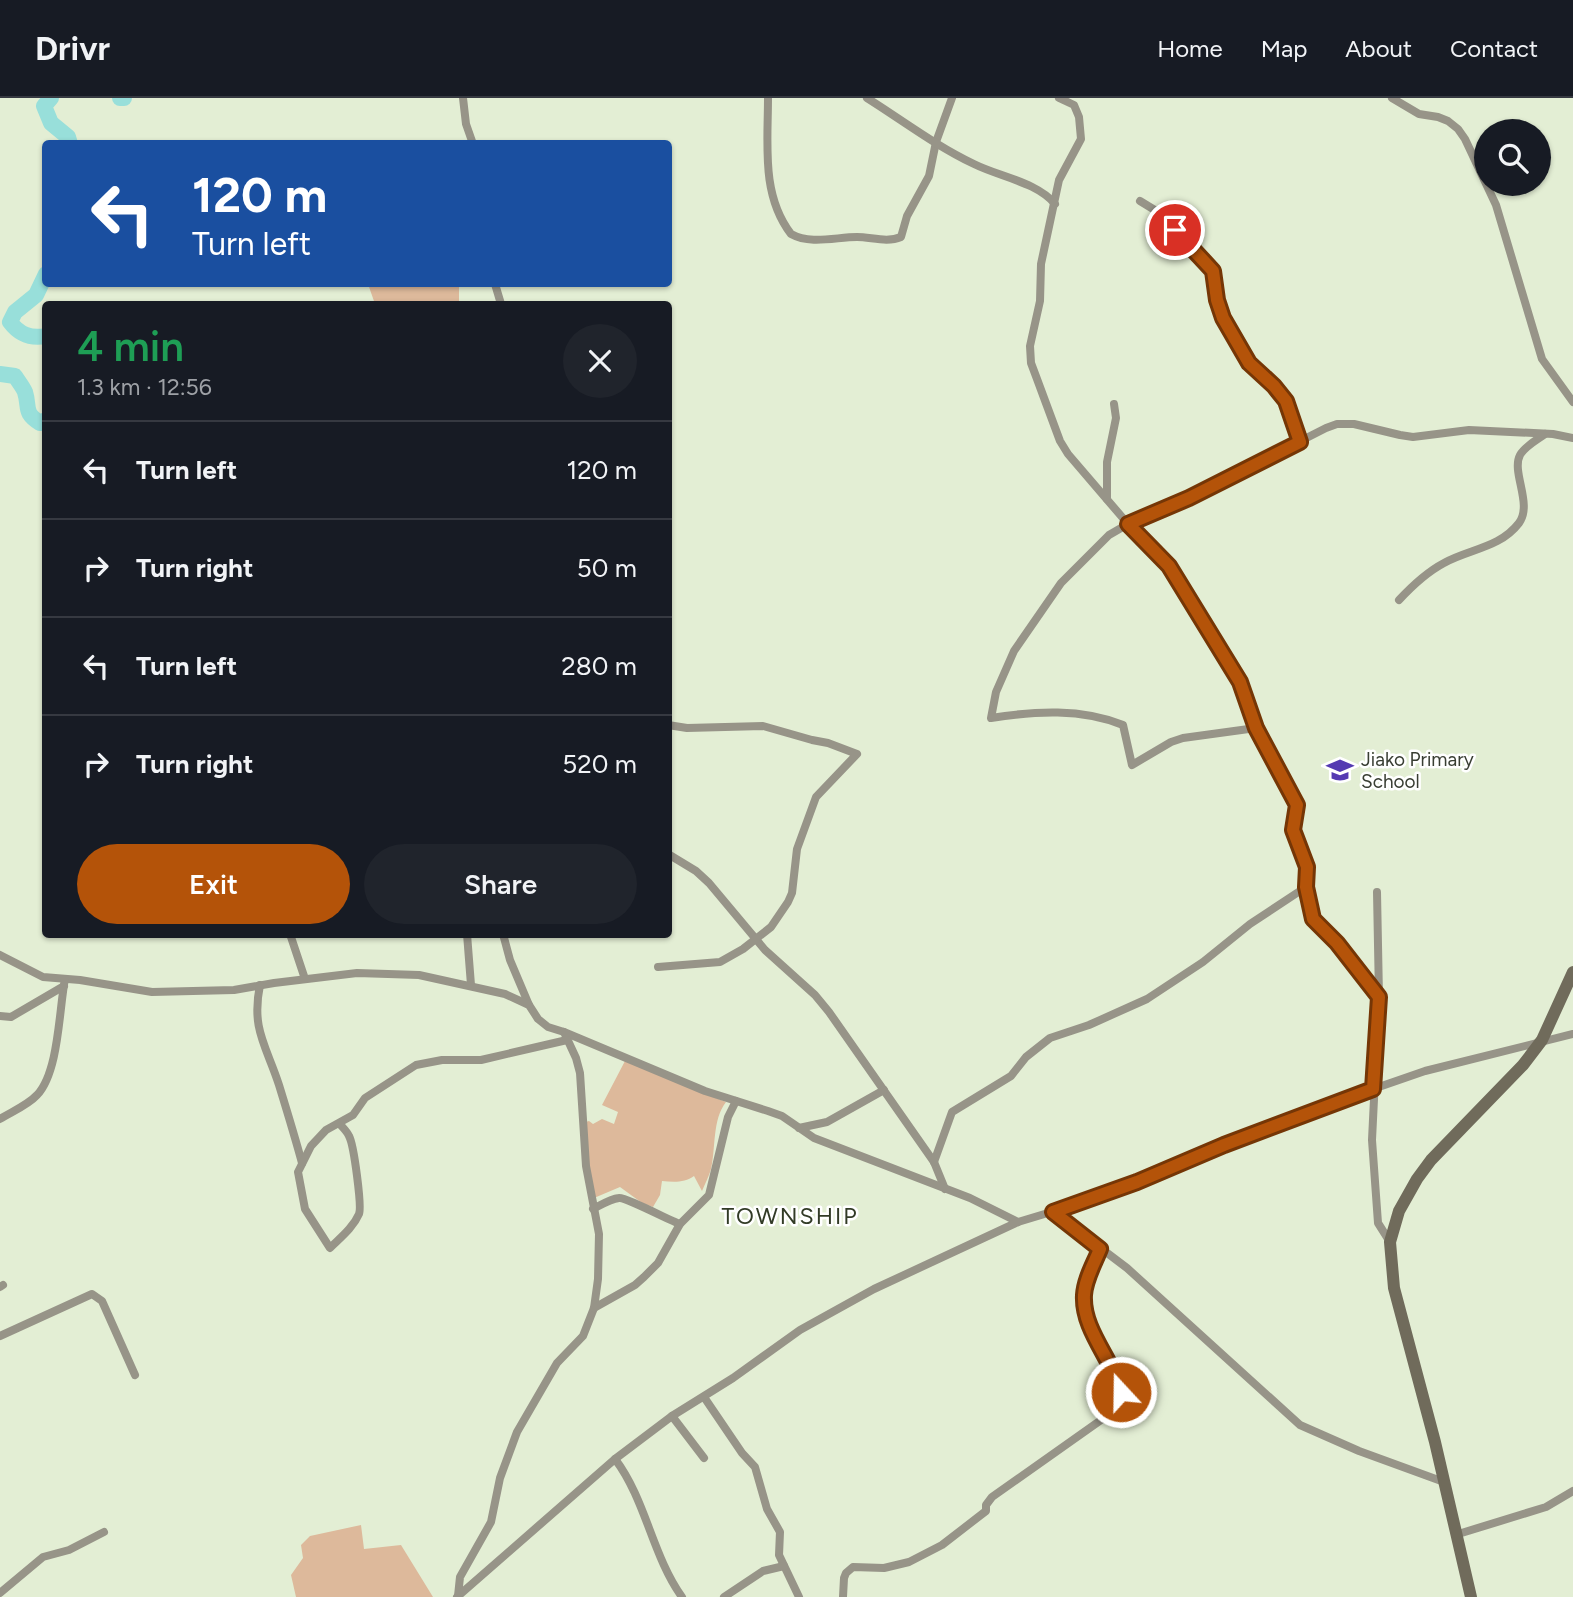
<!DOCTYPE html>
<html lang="en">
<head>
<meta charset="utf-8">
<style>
	:root { --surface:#171b24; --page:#20242c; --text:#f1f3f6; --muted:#9ea1a6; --line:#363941; --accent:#b45309 }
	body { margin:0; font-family:Figtree,sans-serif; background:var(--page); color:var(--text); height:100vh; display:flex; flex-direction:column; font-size:26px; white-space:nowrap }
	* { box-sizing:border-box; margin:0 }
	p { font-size:23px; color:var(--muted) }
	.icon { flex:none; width:38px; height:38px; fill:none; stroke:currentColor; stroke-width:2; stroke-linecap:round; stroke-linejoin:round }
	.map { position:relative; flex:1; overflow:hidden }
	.sheet { position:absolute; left:42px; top:203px; width:630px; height:637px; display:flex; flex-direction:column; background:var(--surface); border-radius:7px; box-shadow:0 2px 5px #0004 }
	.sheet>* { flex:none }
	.guide { position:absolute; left:42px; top:42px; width:630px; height:147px; border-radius:7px; box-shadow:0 2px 5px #0004; background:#1a4fa0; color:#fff; overflow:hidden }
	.controls { position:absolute; left:1474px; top:21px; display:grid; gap:14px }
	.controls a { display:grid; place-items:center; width:77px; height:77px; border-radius:50%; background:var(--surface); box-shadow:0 2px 5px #0004; font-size:35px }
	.pin { position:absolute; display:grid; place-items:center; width:60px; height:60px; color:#fff; margin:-30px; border:4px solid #fff; border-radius:50%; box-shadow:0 2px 7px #0007 }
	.me { position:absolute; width:77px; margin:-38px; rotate:339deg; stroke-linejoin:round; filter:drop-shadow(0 0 5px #0008) }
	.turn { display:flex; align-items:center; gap:24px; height:147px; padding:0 35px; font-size:32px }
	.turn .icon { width:91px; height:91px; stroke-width:2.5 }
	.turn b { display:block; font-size:49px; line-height:60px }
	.round { display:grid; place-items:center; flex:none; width:74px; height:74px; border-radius:37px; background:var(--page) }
	.headline { display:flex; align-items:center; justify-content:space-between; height:119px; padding:0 35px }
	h1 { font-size:42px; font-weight:600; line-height:52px; color:#1e9e55 }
	.button { display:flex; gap:14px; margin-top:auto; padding:14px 35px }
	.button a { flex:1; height:80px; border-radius:42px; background:var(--accent); color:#fff; font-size:28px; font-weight:600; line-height:80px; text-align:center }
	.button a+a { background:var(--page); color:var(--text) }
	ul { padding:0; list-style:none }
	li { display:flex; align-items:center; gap:21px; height:98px; padding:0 35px; border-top:2px solid var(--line) }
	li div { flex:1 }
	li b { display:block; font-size:26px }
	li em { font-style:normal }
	header { display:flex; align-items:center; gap:42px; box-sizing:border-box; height:98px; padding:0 35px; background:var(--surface); border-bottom:2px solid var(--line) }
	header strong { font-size:33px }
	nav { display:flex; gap:38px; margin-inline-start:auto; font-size:24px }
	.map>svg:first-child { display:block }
</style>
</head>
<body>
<header>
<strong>Drivr</strong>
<nav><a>Home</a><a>Map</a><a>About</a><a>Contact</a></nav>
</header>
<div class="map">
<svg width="1573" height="1499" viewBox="0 0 1573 1499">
	<rect width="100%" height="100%" fill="#e3eed4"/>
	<g fill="#ddb99b">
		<polygon points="368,186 459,186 459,206 375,206"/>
		<path d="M625,963L726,1004C712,1022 716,1050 711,1071C709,1078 705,1086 702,1093L694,1078C685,1085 673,1084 662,1083L660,1097L653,1109L642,1105L620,1089L594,1100L582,1025L589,1023L593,1026L602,1021L614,1026L618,1014L602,1007Z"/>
		<polygon points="361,1427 364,1451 401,1447 433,1499 296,1499 291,1477 303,1460 301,1447 310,1438"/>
	</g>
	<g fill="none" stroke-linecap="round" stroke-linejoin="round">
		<g stroke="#98dfda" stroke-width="16">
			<polyline points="51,0 44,8 51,25 68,39 70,46"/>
			<polyline points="120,0 124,0"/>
			<path d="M46,176L36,197L15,214L10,224C19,236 30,241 46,238"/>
			<path d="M0,276L15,278C18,283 23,289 25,294C30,310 23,314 40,325L46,322"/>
		</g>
		<g stroke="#979488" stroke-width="8">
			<polyline points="463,0 466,26 473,46"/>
			<path d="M768,0C768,46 761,97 791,136C811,147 836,139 857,139C871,139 887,145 901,139L907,118L929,78L936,44L952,0"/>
			<path d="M867,0C902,22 936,48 974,66C1000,79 1037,84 1055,106"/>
			<polyline points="1059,0 1074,7 1079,19 1081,41 1059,82 1041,166 1040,203 1030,248 1031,265 1037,281 1060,343 1068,356 1128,426 1169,468 1240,584 1256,630 1297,707 1293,732 1307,769 1306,789 1313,821 1337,845 1379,899"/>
			<polyline points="1392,0 1419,16 1438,19 1448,23 1458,31 1465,41 1496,107 1542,261 1573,304"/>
			<polyline points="1140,103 1158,114 1213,173 1217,203 1223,220 1249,265 1274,288 1286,303 1300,344"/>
			<polyline points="495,186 501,206"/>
			<polyline points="1107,401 1107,364 1116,320 1114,306"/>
			<path d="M1399,502C1413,487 1427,474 1444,465C1469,451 1500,450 1519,425C1533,406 1511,374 1520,357C1525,348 1537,342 1545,336"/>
			<path d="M1256,630L1183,640L1171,644L1132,667L1123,627C1081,610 1035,613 991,620L996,594L1014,553L1061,485L1109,437L1128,426L1189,400L1326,330L1337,326H1354L1400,337L1413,339L1469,332L1553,336L1573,340"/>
			<polyline points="668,756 696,773 709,785 765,852 815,897 829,914 934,1064 945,1091"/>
			<polyline points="1377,794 1379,899 1372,1042 1378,1125 1390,1144"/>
			<polyline points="290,836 305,881"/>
			<polyline points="467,836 471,887"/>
			<polyline points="503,836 510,862 529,907"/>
			<polyline points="0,857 43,879 80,882 152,894 234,892 274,885 357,875 419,877 505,896 529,907 538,921 548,929 564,934 576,960 580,975 586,1068 599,1136 598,1181 594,1210 583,1238 557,1265 517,1334 500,1380 491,1424 460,1479 458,1498"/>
			<polyline points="658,869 720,864 743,851 771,829 788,804 792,795 797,751 816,699 857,656 828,645 812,642 763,628 687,630 668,627"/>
			<path d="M260,887C251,931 266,947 279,987C287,1013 295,1039 302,1065"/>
			<polyline points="0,918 11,919 64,888"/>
			<polyline points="564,934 705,993 768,1013 782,1018 814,1040 970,1100 1018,1124"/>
			<path d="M0,1021C11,1014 28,1007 37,997C59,974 59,911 65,881"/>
			<path d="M339,1025C342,1029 347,1033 349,1038C354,1047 362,1109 359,1116C353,1130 340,1140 330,1150L305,1111L298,1074L311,1048L326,1032L353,1017L365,1000L416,967L442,962H481L567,942"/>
			<polyline points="799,1030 827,1024 884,992"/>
			<polyline points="934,1064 952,1014 1011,978 1026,959 1050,940 1089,927 1147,901 1203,864 1250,826 1306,789"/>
			<path d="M593,1111C601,1107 610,1101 619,1100C625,1099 669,1122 680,1126"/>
			<polyline points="1053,1114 1127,1170 1300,1327 1359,1353 1444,1384"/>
			<polyline points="0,1189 3,1187"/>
			<polyline points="594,1210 635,1187 644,1179 658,1165 680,1126 709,1097 728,1019 736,1003"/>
			<polyline points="0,1238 92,1196 102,1203 135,1277"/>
			<polyline points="704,1299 742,1355 755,1369 767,1411 780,1434 779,1457 799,1499"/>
			<polyline points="672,1318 704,1360"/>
			<path d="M615,1361C646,1402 652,1457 682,1499"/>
			<polyline points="1455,1437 1546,1409 1573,1393"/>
			<polyline points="0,1495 43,1459 69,1452 104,1434"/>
			<polyline points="457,1499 615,1361 672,1318 733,1280 800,1232 874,1191 1018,1124 1081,1105 1224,1047 1373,991 1425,973 1573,936"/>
			<polyline points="724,1499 763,1473 784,1468"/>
			<path d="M843,1499L844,1480L846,1475L853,1469L884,1470L909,1464L942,1447L986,1413V1407L992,1399L1118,1310C1131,1270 1082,1238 1084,1198C1084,1181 1094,1166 1100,1151"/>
		</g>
		<polyline stroke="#706b5b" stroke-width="12" points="1471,1499 1435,1344 1394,1190 1390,1144 1399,1113 1417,1081 1431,1062 1523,967 1542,942 1573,874"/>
	</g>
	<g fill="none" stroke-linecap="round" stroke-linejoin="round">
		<defs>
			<path id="route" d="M1121,1294C1113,1262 1082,1232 1084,1197C1085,1181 1094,1166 1100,1151L1053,1114L1137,1084L1224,1047L1373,991L1379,899L1337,845L1313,821L1306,789L1307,769L1293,732L1297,707L1256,630L1240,584L1169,468L1128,426L1189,400L1300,344L1286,303L1274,288L1249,265L1223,220L1217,202L1213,173L1175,132"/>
		</defs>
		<use href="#route" stroke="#753606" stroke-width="18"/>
		<use href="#route" stroke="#b45309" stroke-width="12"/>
	</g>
	<defs>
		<symbol id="school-bare" viewBox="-9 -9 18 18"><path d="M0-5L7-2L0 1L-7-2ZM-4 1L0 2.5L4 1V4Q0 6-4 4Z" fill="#553ab2" stroke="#fff" stroke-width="2.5" paint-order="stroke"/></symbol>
	</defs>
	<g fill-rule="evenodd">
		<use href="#school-bare" x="1321" y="653" width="38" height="38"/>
	</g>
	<g text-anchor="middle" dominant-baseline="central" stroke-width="5" stroke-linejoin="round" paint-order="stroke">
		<g font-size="19" fill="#393e33" stroke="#fff" text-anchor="start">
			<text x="1361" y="661">Jiako Primary<tspan x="1361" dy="22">School</tspan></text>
		</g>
		<g font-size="23" letter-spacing="2" fill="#323b26" stroke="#fff">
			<text x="790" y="1118">TOWNSHIP</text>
		</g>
	</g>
</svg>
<div class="controls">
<a><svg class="icon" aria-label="search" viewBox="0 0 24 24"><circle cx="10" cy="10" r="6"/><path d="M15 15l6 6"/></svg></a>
</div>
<div class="pin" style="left:1175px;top:132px;background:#d93025"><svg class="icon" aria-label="arrive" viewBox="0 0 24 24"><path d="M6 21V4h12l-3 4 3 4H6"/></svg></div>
<svg class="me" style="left:1121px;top:1294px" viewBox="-20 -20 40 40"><circle r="17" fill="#b45309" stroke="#fff" stroke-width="3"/><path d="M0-11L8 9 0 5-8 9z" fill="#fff"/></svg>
<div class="guide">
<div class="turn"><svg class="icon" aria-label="left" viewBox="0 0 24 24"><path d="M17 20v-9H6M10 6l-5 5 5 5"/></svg><div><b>120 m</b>Turn left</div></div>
</div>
<section class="sheet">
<div class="headline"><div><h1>4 min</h1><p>1.3 km · 12:56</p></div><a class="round"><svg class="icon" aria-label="close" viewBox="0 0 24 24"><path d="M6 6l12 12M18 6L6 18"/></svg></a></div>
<ul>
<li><svg class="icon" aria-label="left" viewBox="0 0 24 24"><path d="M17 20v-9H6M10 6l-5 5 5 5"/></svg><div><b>Turn left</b></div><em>120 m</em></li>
<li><svg class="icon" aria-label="right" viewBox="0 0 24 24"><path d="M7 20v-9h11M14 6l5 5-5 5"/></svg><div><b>Turn right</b></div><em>50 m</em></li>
<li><svg class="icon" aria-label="left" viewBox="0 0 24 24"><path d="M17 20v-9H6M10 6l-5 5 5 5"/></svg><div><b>Turn left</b></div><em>280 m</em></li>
<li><svg class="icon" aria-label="right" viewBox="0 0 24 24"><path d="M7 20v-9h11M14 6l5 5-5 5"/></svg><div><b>Turn right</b></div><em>520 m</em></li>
</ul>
<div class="button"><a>Exit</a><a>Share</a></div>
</section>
</div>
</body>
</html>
